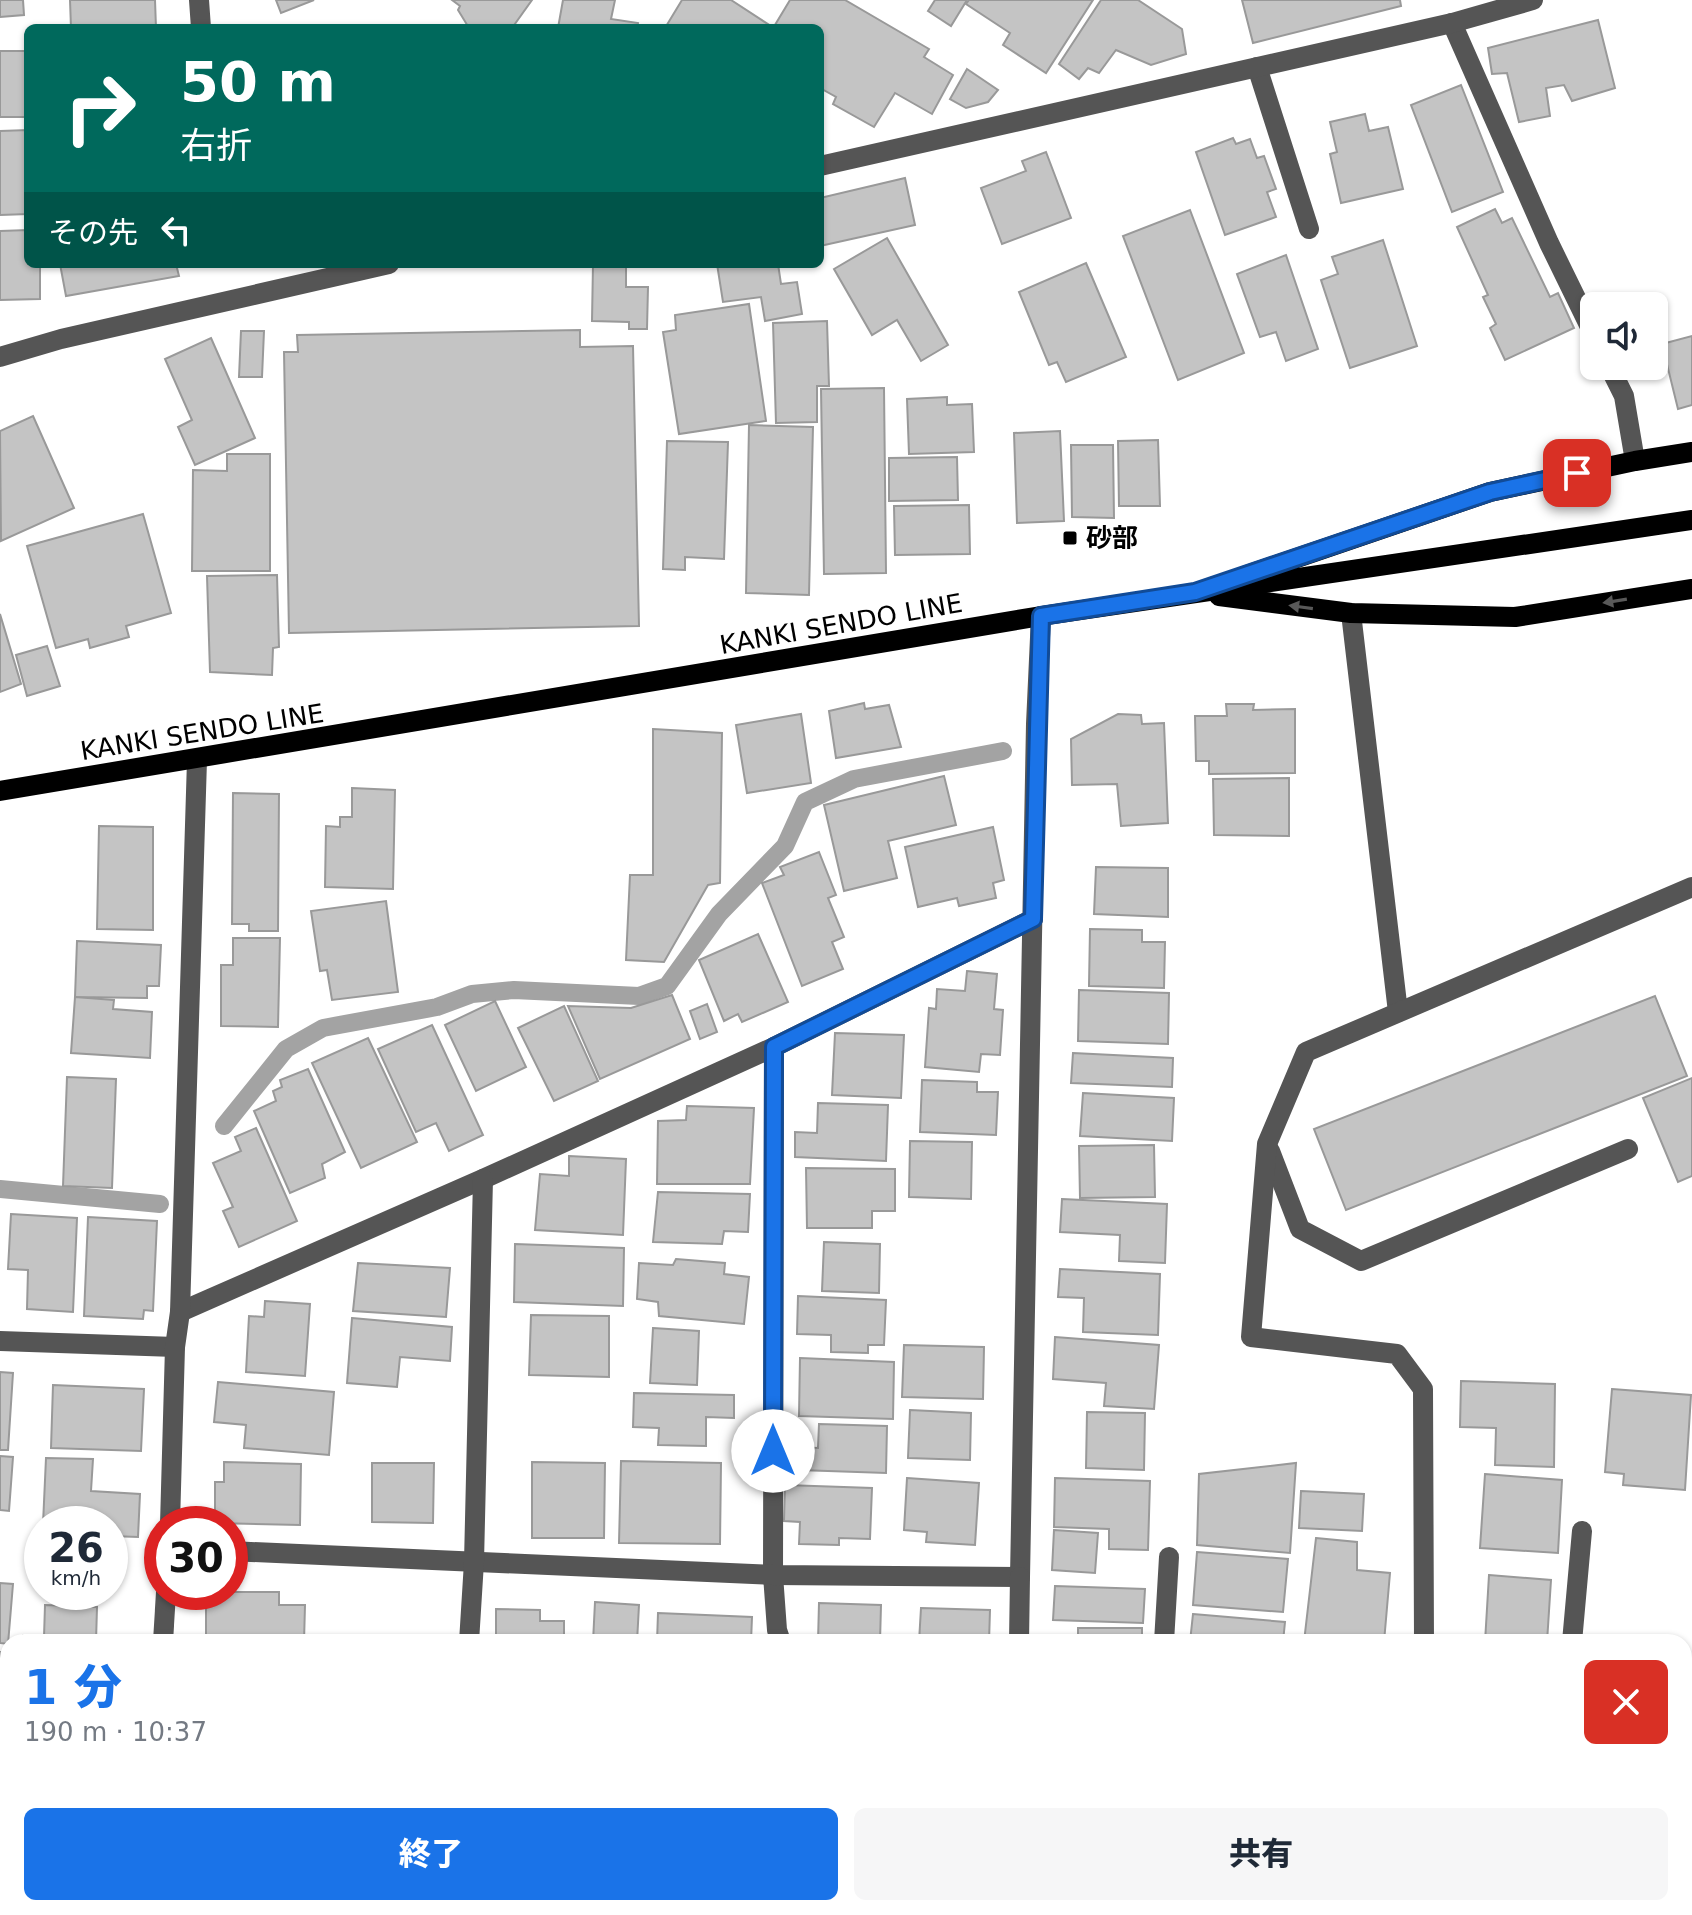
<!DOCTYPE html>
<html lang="ja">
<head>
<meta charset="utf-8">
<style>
	:root { --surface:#fff; --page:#f6f6f7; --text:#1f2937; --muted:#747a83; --accent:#1a73e8 }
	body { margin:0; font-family:"DejaVu Sans","Noto Sans JP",sans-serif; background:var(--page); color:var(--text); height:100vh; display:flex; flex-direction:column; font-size:30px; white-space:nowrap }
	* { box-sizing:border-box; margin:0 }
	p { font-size:26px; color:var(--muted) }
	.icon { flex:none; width:44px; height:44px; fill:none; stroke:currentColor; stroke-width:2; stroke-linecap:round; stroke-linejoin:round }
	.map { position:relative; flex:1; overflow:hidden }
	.side { position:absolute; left:0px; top:1634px; width:1692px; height:282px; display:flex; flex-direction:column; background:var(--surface); border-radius:24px 24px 0 0; box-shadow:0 2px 6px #0004 }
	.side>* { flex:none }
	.top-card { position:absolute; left:24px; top:24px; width:800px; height:244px; border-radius:12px; box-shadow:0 2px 6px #0004; background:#00695c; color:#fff; overflow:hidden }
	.controls { position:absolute; left:1580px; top:292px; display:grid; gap:16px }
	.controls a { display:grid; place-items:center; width:88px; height:88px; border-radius:12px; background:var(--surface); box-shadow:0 2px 6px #0004; font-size:40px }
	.speed { position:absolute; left:24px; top:1506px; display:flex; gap:16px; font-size:40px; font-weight:700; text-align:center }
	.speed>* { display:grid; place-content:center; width:104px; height:104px; border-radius:50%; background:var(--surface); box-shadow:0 2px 6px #0004; line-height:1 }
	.speed small { font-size:20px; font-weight:400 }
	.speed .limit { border:12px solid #d22; background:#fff; color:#111 }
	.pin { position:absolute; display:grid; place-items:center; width:68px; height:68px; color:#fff; margin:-34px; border-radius:16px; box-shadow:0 4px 12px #0006 }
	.me { position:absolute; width:88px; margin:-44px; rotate:0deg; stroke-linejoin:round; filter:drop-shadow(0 0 6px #0008) }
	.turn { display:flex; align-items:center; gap:28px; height:168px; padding:0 24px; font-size:36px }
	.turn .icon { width:104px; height:104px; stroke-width:2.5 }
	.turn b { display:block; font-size:56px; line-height:68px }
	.then { display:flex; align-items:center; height:76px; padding:0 24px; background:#0003; gap:16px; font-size:30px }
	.round { display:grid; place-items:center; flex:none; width:84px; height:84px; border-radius:12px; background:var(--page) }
	.overview { display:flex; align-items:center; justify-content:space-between; height:136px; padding:0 24px }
	h1 { font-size:48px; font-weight:800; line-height:60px; color:var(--accent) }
	.primary-button { display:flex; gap:16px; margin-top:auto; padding:16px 24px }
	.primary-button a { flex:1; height:92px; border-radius:12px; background:var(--accent); color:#fff; font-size:32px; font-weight:800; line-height:92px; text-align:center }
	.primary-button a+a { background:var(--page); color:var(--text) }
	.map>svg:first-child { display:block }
</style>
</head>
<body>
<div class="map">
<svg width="1692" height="1915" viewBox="0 0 1692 1915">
	<rect width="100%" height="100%" fill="#fff"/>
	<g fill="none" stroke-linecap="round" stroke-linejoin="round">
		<g stroke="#a3a3a3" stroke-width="18">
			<polyline points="224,1126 286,1049 323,1028 437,1007 472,994 514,990 639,996 667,986 719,914 785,846 805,802 854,779 1003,751"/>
			<polyline points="0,1189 160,1204"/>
		</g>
	</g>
	<g fill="#c4c4c4" stroke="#999" stroke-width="2">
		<polygon points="0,0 23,0 24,15 0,17"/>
		<polygon points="70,0 155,0 156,28 71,28"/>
		<polygon points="276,0 314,0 281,13"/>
		<polygon points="452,0 532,0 512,28 489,28 485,25 469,28 458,10 460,6"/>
		<polygon points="563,0 615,0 611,19 638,23 637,28 558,28"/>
		<polygon points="682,0 731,0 774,28 665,28"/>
		<polygon points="790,0 845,0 929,49 924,57 953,75 932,114 895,93 874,127 833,104 836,97 820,88 820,28 780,28 775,25"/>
		<polygon points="935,0 967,0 951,26 928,11"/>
		<polygon points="969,0 1093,0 1046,73 1003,45 1010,33 966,4"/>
		<polygon points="1101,0 1138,0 1182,29 1186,54 1151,65 1116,50 1099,73 1088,68 1079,79 1059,64"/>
		<polygon points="1242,0 1400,0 1401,6 1253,43"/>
		<polygon points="1598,20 1615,88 1572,101 1564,85 1546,88 1550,116 1519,122 1507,73 1492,74 1488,48"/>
		<rect x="0" y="51" width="28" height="66"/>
		<polygon points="967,69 998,90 988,102 966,108 950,99"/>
		<polygon points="1461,85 1503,192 1452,212 1411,105"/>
		<polygon points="1365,114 1369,131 1388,127 1403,189 1341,203 1330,154 1337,152 1330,122"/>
		<polygon points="28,130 28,214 0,215 0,131"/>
		<polygon points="1233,138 1236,144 1250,139 1257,158 1264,156 1276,189 1267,192 1276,217 1225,235 1196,152"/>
		<polygon points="1046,152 1071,218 1002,244 981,188 1026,171 1022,161"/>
		<polygon points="905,178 915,225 820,246 820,198"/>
		<polygon points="1495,209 1502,223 1512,218 1550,297 1558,293 1574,328 1505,360 1490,328 1496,324 1483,297 1488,295 1457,227"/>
		<polygon points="1190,210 1244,353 1178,380 1123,236"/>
		<polygon points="28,230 28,264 40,264 40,299 0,300 0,231"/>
		<polygon points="887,238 948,345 921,361 897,320 872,335 834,269"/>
		<polygon points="1383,240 1417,346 1350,368 1321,280 1338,274 1332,257"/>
		<polygon points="1286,255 1318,349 1286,361 1276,332 1260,337 1237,274"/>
		<polygon points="1086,263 1126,357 1066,382 1057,362 1049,365 1019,292"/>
		<polygon points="60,264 176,264 179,276 66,296"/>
		<polygon points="593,264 626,264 626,287 648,287 647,329 629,329 629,322 592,321"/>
		<polygon points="717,264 778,264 781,284 797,282 802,314 765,321 761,297 723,302"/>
		<polygon points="749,304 766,421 679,434 663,332 676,330 675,315"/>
		<polygon points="827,321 829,386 817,386 817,422 776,423 773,323"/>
		<polygon points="580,330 580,347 633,346 639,626 289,633 284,352 298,352 297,335"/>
		<polygon points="241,331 264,331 262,377 239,377"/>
		<polygon points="1692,336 1692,405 1678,409 1662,344"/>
		<polygon points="211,338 255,438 195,465 178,427 192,420 165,359"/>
		<polygon points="884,388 886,573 824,574 821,389"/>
		<polygon points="947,397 947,405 972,404 974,452 909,454 907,399"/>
		<polygon points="33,416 74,508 1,541 0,431"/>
		<polygon points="749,425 813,427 809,595 746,593"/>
		<polygon points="1060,431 1064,521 1017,523 1014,433"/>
		<polygon points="1158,440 1160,506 1119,506 1118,441"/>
		<polygon points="667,441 728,442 724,559 685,557 685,570 663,569"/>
		<polygon points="1071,445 1113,445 1114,518 1072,517"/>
		<polygon points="227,454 270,454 270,571 192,571 193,470 227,471"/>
		<polygon points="957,457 958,500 889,501 889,458"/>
		<polygon points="969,505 970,554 895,555 894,506"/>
		<polygon points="143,514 171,613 126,626 129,637 90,648 88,639 56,648 27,546"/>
		<polygon points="277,575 279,647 273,648 272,675 210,672 207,576"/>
		<polygon points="0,614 21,684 0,692"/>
		<polygon points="47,646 60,686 27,696 16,655"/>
		<polygon points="864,703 865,709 889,705 901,747 836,758 829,711"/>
		<polygon points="1226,704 1254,704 1253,710 1295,709 1295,773 1209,774 1209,761 1196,761 1195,716 1227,716"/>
		<polygon points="801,714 811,783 747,793 736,725"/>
		<polygon points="1118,714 1141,715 1142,724 1164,723 1168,823 1121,826 1117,784 1072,785 1071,739"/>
		<polygon points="653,729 722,733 720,883 708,885 664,962 626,960 630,875 653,875"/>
		<polygon points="944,776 956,825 888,841 897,878 844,891 824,805"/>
		<polygon points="1289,778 1289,836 1214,835 1213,779"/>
		<polygon points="352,788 395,790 393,889 325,887 326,826 340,827 340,817 352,817"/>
		<polygon points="233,793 279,794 278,931 249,931 249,924 232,924"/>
		<polygon points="99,826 153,827 153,930 97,929"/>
		<polygon points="993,827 1004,880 993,883 996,898 959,906 957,898 918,907 905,847"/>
		<polygon points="819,852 836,895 828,898 844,937 832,942 843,969 802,986 762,883 784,875 780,867"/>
		<polygon points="1096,867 1168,868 1168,917 1094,914"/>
		<polygon points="386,901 398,992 332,1000 327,970 320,971 311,911"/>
		<polygon points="1090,929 1142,930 1142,942 1165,942 1164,988 1089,986"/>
		<polygon points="758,934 788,1002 742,1022 738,1014 724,1021 699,960"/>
		<polygon points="233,938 280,938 278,1027 221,1026 221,965 233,965"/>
		<polygon points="77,941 161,945 159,986 147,986 147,998 75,997"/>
		<polygon points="967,971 997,974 994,1009 1003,1010 1000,1055 981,1054 979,1072 925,1067 929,1008 936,1009 937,989 965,991"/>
		<polygon points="1079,990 1169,993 1168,1044 1078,1041"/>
		<polygon points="672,995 690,1039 600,1079 568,1006 631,1008"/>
		<polygon points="1655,996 1687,1076 1346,1210 1314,1129"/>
		<polygon points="75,997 114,1000 113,1009 152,1012 150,1058 71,1053"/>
		<polygon points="495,1001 526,1067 476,1091 445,1025"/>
		<polygon points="707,1004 717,1032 700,1039 690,1011"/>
		<polygon points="564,1006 598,1081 554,1101 518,1028"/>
		<polygon points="432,1025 483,1135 449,1151 436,1123 416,1132 378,1049"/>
		<polygon points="835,1033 904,1035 901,1098 832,1095"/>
		<polygon points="368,1038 417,1142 361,1168 312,1063"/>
		<polygon points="1073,1053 1173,1058 1172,1087 1071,1083"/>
		<polygon points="308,1069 345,1152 322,1164 325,1178 290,1193 254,1111 276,1101 273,1091 282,1087 280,1080"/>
		<polygon points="67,1077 116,1079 112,1188 63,1186"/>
		<polygon points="1692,1078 1692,1176 1678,1182 1643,1098"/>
		<polygon points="922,1080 977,1082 977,1092 998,1092 996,1135 920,1132"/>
		<polygon points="1083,1093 1174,1098 1172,1141 1080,1136"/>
		<polygon points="818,1103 888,1105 886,1161 795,1157 795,1132 817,1133"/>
		<polygon points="687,1106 754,1108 750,1184 657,1184 658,1121 686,1120"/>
		<polygon points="256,1128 297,1221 239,1247 223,1211 233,1207 213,1163 241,1151 235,1137"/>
		<polygon points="910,1141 972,1142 971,1199 909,1197"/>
		<polygon points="1154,1145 1155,1197 1080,1198 1079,1146"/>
		<polygon points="569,1156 626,1159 623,1235 535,1230 540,1174 569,1176"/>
		<polygon points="806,1168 895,1169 895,1211 872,1211 872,1228 807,1228"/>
		<polygon points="658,1192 750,1194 748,1232 724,1231 722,1244 653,1242"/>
		<polygon points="1062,1199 1167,1204 1165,1263 1119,1261 1120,1235 1060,1232"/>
		<polygon points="11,1214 77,1218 73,1312 27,1309 28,1270 8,1269"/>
		<polygon points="88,1217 157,1221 153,1311 144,1310 143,1319 84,1316"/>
		<polygon points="824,1242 880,1244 879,1293 822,1291"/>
		<polygon points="515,1244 624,1248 623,1306 514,1302"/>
		<polygon points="676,1259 725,1263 724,1274 749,1277 744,1324 659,1316 658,1302 637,1299 639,1263 673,1265"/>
		<polygon points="358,1263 450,1268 446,1317 353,1311"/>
		<polygon points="1060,1269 1160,1274 1158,1335 1083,1332 1084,1298 1058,1297"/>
		<polygon points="798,1296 886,1300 884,1345 868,1345 868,1353 831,1352 831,1335 797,1334"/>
		<polygon points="265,1301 310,1304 305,1376 246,1372 249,1316 264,1317"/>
		<polygon points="531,1315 609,1316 609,1377 529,1375"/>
		<polygon points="352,1318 452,1327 450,1361 400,1357 397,1387 347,1383"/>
		<polygon points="653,1328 699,1331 697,1385 650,1383"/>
		<polygon points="1055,1337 1159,1345 1154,1409 1104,1406 1106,1383 1053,1379"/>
		<polygon points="904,1345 984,1347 983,1399 902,1397"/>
		<polygon points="800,1358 894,1362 893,1419 799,1416"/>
		<polygon points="0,1372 13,1373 8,1450 0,1450"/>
		<polygon points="1461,1381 1555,1384 1554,1467 1495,1465 1496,1428 1460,1427"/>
		<polygon points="218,1382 334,1392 329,1455 244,1448 246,1425 214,1422"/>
		<polygon points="53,1385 144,1389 141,1451 51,1448"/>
		<polygon points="1612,1389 1691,1395 1685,1490 1623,1485 1624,1474 1605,1472"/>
		<polygon points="634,1393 734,1395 734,1418 706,1417 706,1446 658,1445 659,1428 633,1427"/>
		<polygon points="910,1410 971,1413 970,1460 908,1458"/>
		<polygon points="1087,1412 1145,1413 1144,1470 1086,1468"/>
		<polygon points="819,1424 887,1426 886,1473 799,1470 800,1447 818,1448"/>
		<polygon points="0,1456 13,1457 9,1511 0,1510"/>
		<polygon points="46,1458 93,1459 91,1491 140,1494 138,1537 110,1536 110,1524 43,1524"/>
		<polygon points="621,1461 721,1463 720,1544 619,1543"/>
		<polygon points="224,1462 301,1464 300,1525 215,1523 215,1482 224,1482"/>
		<polygon points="532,1462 605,1463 604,1538 532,1538"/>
		<polygon points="372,1463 434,1463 433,1523 372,1522"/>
		<polygon points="1296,1463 1290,1553 1197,1545 1199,1474"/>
		<polygon points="1485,1474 1562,1480 1558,1553 1480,1548"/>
		<polygon points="907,1478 979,1483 975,1545 926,1542 927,1532 904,1530"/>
		<polygon points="1055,1478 1150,1481 1148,1550 1109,1549 1109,1529 1054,1527"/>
		<polygon points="785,1485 872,1488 870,1539 839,1538 839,1545 799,1544 800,1522 784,1521"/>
		<polygon points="1301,1491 1364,1494 1362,1531 1299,1528"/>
		<polygon points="1054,1530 1098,1533 1095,1573 1052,1570"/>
		<polygon points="1316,1538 1357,1542 1357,1570 1390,1573 1384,1642 1304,1642"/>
		<polygon points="1197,1552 1288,1559 1283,1612 1193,1605"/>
		<polygon points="1489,1575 1551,1580 1547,1642 1485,1642"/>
		<polygon points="0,1583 13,1584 8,1644 0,1643"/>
		<polygon points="1055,1586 1145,1589 1143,1623 1053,1620"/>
		<polygon points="206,1592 279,1592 279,1605 305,1605 304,1642 206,1642"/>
		<polygon points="595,1602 639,1605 637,1642 593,1642"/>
		<polygon points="819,1603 881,1605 880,1642 818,1642"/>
		<polygon points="45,1605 97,1607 96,1642 23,1642 23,1635 44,1637"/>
		<polygon points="921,1608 990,1610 989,1642 919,1642"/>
		<polygon points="496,1609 540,1610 540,1621 564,1621 564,1642 496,1642"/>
		<polygon points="658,1613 752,1617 751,1642 657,1642"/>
		<polygon points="1193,1614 1285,1622 1283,1642 1190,1642"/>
		<rect x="1078" y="1628" width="64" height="14"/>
		<polygon points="0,1652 8,1653 8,1719 0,1718"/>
		<rect x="0" y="1722" width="8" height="27"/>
		<polygon points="1684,1883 1692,1884 1692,1915 1680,1915 1681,1908 1684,1908"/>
		<polygon points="194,1908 302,1908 301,1915 193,1915"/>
		<polygon points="316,1908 415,1908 415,1915"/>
		<polygon points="645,1908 721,1908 720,1915 644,1915"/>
		<polygon points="746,1908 818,1908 818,1911 824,1912 824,1915 746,1915"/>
		<rect x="942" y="1908" width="61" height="7"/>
		<polygon points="1035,1908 1128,1908 1127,1915 1034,1915"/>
		<rect x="1565" y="1908" width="95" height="7"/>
		<polygon points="523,1909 597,1914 597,1915 523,1915"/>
		<polygon points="883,1909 933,1909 933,1915 882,1915"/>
	</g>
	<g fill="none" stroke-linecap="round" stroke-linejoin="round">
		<g stroke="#555" stroke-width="20">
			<polyline points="199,0 201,28"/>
			<polyline points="1452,23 1549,243 1594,335"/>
			<polyline points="1257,67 1309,229"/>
			<polyline points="820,166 1452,23 1533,0"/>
			<polyline points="0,357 61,339 389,264"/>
			<polyline points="1609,366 1624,396 1635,461"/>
			<polyline points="1351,613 1398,1012"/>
			<polyline points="774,1047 773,1575 777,1630 781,1642"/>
			<polyline points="1270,1151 1300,1229 1361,1261 1628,1149"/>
			<polyline points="180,1312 483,1179 774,1047 1033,919"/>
			<polyline points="0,1341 175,1347"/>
			<polyline points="170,1524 175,1347 180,1312 197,760"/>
			<polyline points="230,1551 773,1575 1020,1577 1036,724 1041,616"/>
			<polyline points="163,1642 166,1592"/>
			<polyline points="469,1642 474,1562 483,1179"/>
			<polyline points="1019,1642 1020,1577"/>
			<polyline points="1164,1642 1169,1557"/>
			<polyline points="1424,1642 1423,1389 1397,1354 1251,1337 1267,1144 1306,1052 1692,887"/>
			<polyline points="1572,1642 1582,1531"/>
			<polyline points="1684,1768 1692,1767"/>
			<polyline points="1156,1908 1159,1915"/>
			<polyline points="147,1915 147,1908"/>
			<polyline points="453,1915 453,1908"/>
			<polyline points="1224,1915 1244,1908"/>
			<polyline points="1454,1915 1454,1908"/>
		</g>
		<g stroke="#000" stroke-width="20">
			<polyline points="1244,576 1490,492 1635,461 1692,452"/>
			<polyline points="1219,596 1351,613 1515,617 1692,589"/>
			<polyline points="0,791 1041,616 1692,520"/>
		</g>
	</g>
	<defs><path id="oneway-solid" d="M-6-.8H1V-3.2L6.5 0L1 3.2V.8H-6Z" transform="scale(2)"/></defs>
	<g fill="#595959">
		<use href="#oneway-solid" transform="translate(1615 601) rotate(171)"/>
		<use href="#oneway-solid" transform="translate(1301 607) rotate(-172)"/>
	</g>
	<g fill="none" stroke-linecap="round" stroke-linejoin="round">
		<defs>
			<polyline id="route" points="773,1451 774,1047 1033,919 1041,616 1195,592 1490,492 1577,473"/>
		</defs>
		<use href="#route" stroke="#114b97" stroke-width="20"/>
		<use href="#route" stroke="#1a73e8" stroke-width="14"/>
	</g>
	<rect fill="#000" stroke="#fff" stroke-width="3" x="1062" y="530" width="16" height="16" rx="4"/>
	<g text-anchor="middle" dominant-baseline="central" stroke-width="6" stroke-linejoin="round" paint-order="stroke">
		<g font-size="26" font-weight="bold" fill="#000" stroke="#fff" text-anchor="start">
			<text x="1086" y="538">砂部</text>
		</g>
		<g font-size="26" fill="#000" stroke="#fff">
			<text transform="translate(841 624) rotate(-10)">KANKI SENDO LINE</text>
			<text transform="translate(202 732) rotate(-9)">KANKI SENDO LINE</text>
		</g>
	</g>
</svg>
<div class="controls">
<a><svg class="icon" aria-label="sound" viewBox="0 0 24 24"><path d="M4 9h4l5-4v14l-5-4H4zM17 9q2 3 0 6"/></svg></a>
</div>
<div class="speed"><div>26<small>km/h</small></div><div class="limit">30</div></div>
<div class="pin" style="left:1577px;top:473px;background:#d93025"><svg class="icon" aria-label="arrive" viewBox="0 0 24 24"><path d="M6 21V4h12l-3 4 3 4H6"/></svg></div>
<svg class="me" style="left:773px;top:1451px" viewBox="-20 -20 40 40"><circle r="19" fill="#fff"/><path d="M0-13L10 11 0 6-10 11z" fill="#1a73e8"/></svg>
<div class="top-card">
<div class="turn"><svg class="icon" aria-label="right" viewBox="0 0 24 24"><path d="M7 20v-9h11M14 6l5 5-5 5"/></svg><div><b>50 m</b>右折</div></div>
<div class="then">その先<svg class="icon" aria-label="left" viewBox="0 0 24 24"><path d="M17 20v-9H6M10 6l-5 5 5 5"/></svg></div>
</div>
<section class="side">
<div class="overview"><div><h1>1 分</h1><p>190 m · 10:37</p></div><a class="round" style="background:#d93025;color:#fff"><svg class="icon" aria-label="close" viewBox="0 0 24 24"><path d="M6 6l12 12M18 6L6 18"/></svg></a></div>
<div class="primary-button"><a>終了</a><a>共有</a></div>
</section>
</div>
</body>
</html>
